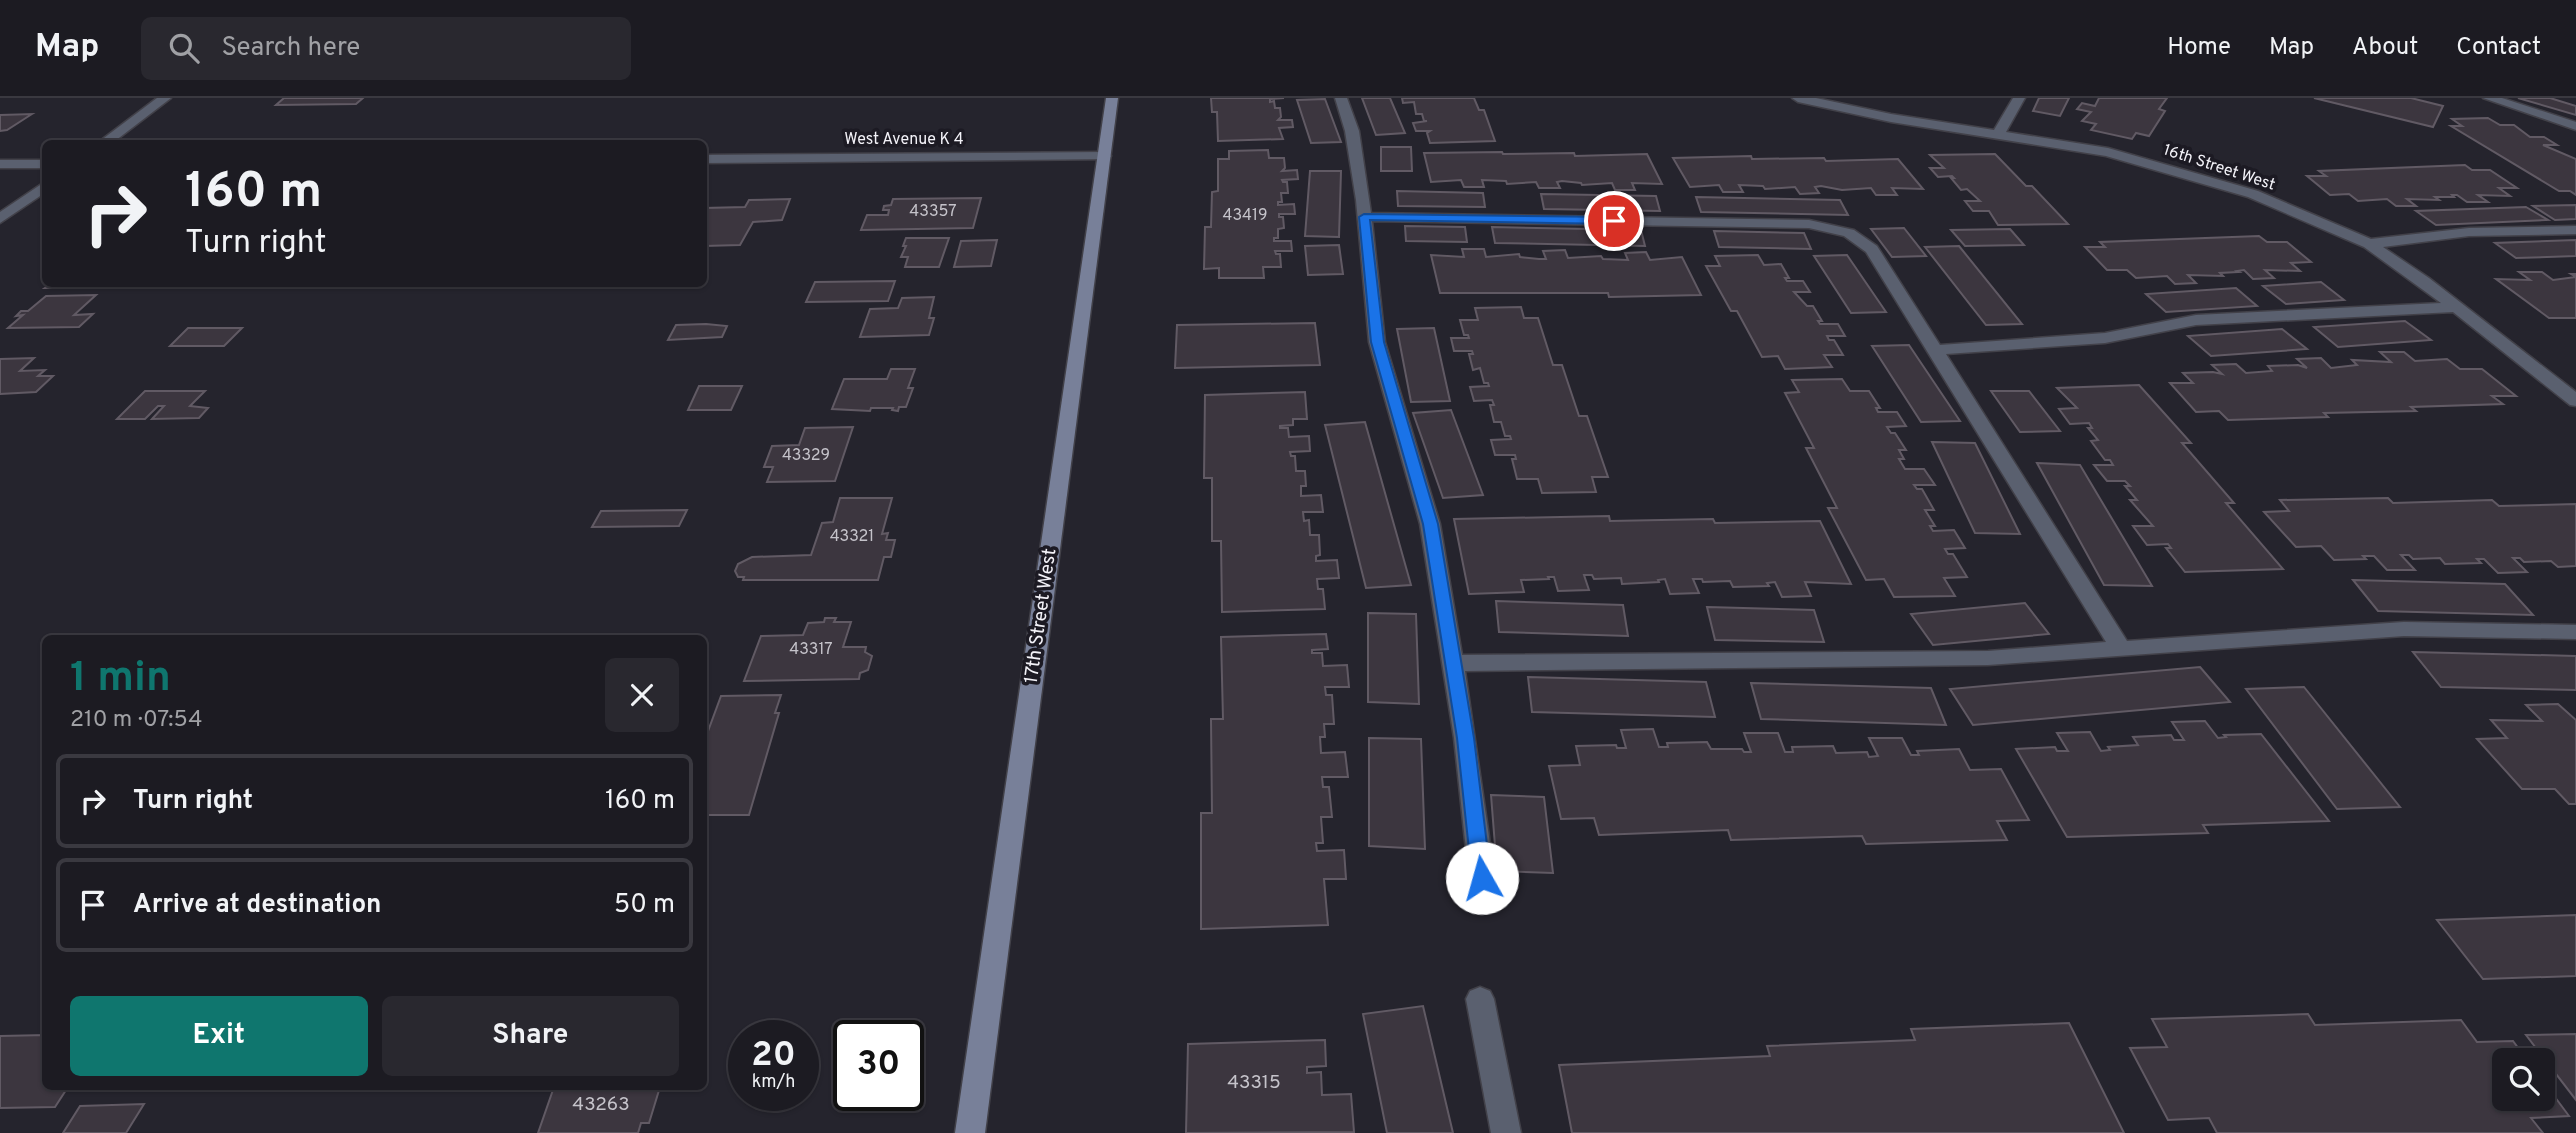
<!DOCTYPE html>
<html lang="en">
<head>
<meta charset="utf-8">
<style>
	:root { --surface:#1c1b22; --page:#29282f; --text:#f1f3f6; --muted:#a0a1a5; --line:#3a3940; --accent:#0f766e }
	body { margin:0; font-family:Overpass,sans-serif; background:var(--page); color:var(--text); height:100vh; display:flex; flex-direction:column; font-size:26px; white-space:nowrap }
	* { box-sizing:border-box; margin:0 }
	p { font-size:23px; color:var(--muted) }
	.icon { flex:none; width:38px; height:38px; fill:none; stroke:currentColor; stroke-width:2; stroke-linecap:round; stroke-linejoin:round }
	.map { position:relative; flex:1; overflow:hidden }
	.drawer { position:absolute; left:42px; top:537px; width:665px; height:455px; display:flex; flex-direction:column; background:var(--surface); border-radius:10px; box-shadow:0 2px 5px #0004,0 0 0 2px var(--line) }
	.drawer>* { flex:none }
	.banner { position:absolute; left:42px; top:42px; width:665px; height:147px; border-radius:10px; box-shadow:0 2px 5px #0004,0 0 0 2px var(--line); background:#1c1b22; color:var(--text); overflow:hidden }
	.buttons { position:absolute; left:2492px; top:950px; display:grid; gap:14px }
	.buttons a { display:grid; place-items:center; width:63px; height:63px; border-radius:10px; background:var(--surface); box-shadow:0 2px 5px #0004,0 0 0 2px var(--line); font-size:35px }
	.speed { position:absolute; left:728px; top:922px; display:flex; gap:14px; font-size:35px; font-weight:700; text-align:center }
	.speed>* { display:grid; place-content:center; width:91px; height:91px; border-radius:50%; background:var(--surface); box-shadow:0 2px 5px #0004,0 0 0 2px var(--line); line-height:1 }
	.speed small { font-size:18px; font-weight:400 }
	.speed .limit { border:4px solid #111; border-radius:10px; background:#fff; color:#111 }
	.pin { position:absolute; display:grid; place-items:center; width:60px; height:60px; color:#fff; margin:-30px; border:4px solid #fff; border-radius:50%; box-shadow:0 2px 7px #0007 }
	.me { position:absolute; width:77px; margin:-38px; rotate:353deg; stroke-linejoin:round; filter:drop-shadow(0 0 5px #0008) }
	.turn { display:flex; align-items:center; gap:24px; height:147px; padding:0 28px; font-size:32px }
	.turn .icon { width:91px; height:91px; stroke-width:2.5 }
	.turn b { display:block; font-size:49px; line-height:60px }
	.round { display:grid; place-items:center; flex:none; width:74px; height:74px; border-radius:10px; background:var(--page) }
	.head { display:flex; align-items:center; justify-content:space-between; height:119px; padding:0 28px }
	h1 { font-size:42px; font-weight:700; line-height:52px; color:var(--accent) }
	.button { display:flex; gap:14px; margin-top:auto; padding:14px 28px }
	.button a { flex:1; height:80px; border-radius:10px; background:var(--accent); color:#fff; font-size:28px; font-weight:700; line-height:80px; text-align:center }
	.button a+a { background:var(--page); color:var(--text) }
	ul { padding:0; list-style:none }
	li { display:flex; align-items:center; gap:21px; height:94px; margin:0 14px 10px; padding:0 14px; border:4px solid var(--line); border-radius:10px }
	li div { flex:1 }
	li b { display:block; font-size:26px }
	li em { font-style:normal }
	header { display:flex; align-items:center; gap:42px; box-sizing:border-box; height:98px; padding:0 35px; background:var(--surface); border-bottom:2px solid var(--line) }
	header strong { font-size:33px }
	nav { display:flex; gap:38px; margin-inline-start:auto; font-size:24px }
	.search { width:490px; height:63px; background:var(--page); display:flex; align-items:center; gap:18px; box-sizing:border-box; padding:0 24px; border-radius:10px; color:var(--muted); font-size:26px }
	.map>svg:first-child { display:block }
</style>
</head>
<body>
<header>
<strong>Map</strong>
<div class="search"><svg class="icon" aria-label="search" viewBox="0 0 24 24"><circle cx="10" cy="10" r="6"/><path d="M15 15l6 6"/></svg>Search here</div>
<nav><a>Home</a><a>Map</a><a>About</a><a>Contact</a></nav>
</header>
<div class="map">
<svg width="2576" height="1035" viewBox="0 0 2576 1035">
	<rect width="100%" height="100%" fill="#25242d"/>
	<g fill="#3c363f" stroke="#615a64" stroke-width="2">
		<polygon points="284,0 363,0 356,6 276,7"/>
		<polygon points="1211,0 1284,0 1270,1 1270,4 1274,3 1275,10 1280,10 1281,19 1278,22 1292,22 1293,29 1279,30 1283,41 1218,43 1217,14 1212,14"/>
		<polygon points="1362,0 1390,0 1405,35 1376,37"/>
		<polygon points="1402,0 1474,0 1479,12 1484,12 1495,43 1430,45 1427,35 1430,33 1416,33 1413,25 1427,23 1424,23 1422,16 1416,16 1414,4 1403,5"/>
		<polygon points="2039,0 2069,0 2060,18 2033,13"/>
		<polygon points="2099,0 2167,0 2159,11 2165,13 2149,38 2136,35 2132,41 2091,32 2096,26 2082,23 2091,14 2077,11 2082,5 2095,8"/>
		<polygon points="2314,0 2411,0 2443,8 2433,29"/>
		<polygon points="2518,0 2550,0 2576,8 2576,17"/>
		<polygon points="1325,1 1341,44 1311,45 1297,2"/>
		<polygon points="32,16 7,32 0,33 0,17"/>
		<polygon points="2488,20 2500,27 2514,27 2530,39 2544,39 2557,47 2543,47 2576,61 2576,97 2570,93 2559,93 2451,28 2462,28 2452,21"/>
		<polygon points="1381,49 1411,49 1412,73 1381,73"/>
		<polygon points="1268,52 1269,60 1284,60 1285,70 1282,73 1297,72 1298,81 1282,82 1283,84 1287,84 1288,95 1281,95 1282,104 1278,104 1278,107 1294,106 1295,116 1279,116 1279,119 1283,119 1284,130 1278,131 1278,140 1274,140 1274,143 1291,143 1292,153 1275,153 1276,156 1280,156 1281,169 1263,169 1264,180 1219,180 1219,170 1204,171 1205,129 1211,129 1212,94 1218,93 1218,61 1229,61 1229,53"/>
		<polygon points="1502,54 1503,56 1574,55 1575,58 1647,56 1662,86 1632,85 1635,92 1615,92 1612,85 1582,87 1581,85 1562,83 1557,84 1560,90 1539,90 1536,84 1507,86 1506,83 1482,82 1484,89 1464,89 1461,82 1431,84 1424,55"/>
		<polygon points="1995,56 2026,88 2032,88 2068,126 1998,127 1989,113 1973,113 1965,103 1980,103 1967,91 1961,92 1951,80 1954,80 1952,78 1938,79 1930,70 1944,70 1930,57"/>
		<polygon points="1751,58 1752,61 1824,60 1826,63 1898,61 1923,91 1892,90 1897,97 1876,97 1871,90 1842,92 1821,88 1815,89 1819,95 1800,96 1795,89 1765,91 1763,88 1739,87 1743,94 1723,94 1719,87 1690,89 1673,60"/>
		<polygon points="2465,67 2472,72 2490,72 2517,90 2499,90 2510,98 2478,97 2488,104 2467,104 2457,97 2452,97 2454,99 2435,99 2439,102 2407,101 2416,108 2396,108 2387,101 2358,103 2349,96 2330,97 2307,78 2326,78 2319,73"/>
		<polygon points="1310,73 1341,73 1339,139 1305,138"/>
		<polygon points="1397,93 1483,95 1485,109 1398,108"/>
		<polygon points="1541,96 1656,98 1660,113 1544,111"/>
		<polygon points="1696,99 1840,102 1848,117 1701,114"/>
		<polygon points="981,100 973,130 861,132 867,117 888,117 889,112 883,112 884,108 891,107 893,101"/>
		<polygon points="790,101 782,122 753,124 740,147 704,148 704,110 745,109 749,102"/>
		<polygon points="2576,107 2576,121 2555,122 2533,108"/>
		<polygon points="2526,109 2548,122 2436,127 2416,113"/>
		<polygon points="1405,128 1465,129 1467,144 1406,143"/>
		<polygon points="1492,129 1641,132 1645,148 1495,145"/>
		<polygon points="1904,130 1926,158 1892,159 1871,131"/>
		<polygon points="2010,131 2024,147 1965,148 1951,132"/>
		<polygon points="1714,133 1804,135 1811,151 1719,149"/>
		<polygon points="2259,138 2267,144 2287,144 2311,164 2291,165 2300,173 2265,172 2274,180 2253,181 2244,172 2237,173 2239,174 2220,175 2223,178 2188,177 2196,185 2175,186 2167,178 2136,180 2127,172 2107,172 2085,149 2105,149 2100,144"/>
		<polygon points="906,140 949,140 939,169 905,169 908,159 901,159 906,148 903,148"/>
		<polygon points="997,142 991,168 954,169 961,143"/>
		<polygon points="2576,142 2576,158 2516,160 2495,145"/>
		<polygon points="1339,147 1343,176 1308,177 1305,148"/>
		<polygon points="1959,148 2022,226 1986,227 1925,149"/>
		<polygon points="1462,151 1484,151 1486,159 1519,156 1520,159 1539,161 1546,161 1543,153 1565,152 1568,160 1601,158 1603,161 1628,162 1625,155 1646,154 1650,162 1682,159 1701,197 1609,199 1608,195 1440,195 1431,157 1464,159"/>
		<polygon points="1758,157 1764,167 1781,166 1789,180 1785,180 1787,183 1803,183 1810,194 1794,194 1807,208 1813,208 1822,223 1818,223 1820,226 1838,226 1845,238 1827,238 1829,242 1834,242 1843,257 1824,257 1832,269 1785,271 1778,258 1762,259 1737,213 1731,213 1706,168 1720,168 1715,158"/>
		<polygon points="1847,157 1886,214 1851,215 1814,158"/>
		<polygon points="2519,174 2542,174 2553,182 2576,179 2571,176 2576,176 2576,220 2549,220 2496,181 2530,182"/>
		<polygon points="895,183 888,203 806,204 815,184"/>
		<polygon points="2321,184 2344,202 2286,206 2263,188"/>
		<polygon points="51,186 159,186 155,189 45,190"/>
		<polygon points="2236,190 2257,208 2166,214 2146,196"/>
		<polygon points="96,197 74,217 93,216 79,229 8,230 23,217 16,218 21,213 28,213 46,198"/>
		<polygon points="934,199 929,220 934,220 929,237 860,239 870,211 898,210 902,200"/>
		<polygon points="1521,209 1524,220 1538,220 1553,267 1562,267 1579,318 1587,318 1608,379 1592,379 1596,394 1542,395 1538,381 1517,381 1512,361 1516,361 1515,357 1495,357 1491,342 1511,341 1510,338 1505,338 1501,324 1494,324 1490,307 1494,307 1492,302 1474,303 1470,289 1489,288 1488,285 1484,285 1480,270 1473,272 1469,256 1473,256 1472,253 1454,253 1451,240 1469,240 1468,237 1464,237 1460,222 1478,222 1475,210"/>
		<polygon points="2405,223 2431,242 2338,249 2314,229"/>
		<polygon points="1315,225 1320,267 1175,270 1177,227"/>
		<polygon points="706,226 727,228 722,239 668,242 676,227"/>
		<polygon points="188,230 242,230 224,248 170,248"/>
		<polygon points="1434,230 1450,303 1411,304 1397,231"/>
		<polygon points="2282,231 2307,251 2211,258 2188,238"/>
		<polygon points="1909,247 1960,323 1921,324 1872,248"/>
		<polygon points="2380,254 2404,254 2415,263 2447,261 2460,271 2482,271 2516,298 2492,298 2503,306 2411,309 2416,313 2324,315 2328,319 2228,322 2219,313 2196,314 2170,285 2193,285 2183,275 2213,274 2222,276 2212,267 2236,266 2246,275 2272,273 2268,268 2298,267 2307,270 2297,261 2321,260 2331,270 2357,267 2352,262 2391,264"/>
		<polygon points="34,260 20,273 45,272 38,278 53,278 36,294 0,296 0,261"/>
		<polygon points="891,271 915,271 908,290 913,290 906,309 899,309 898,313 892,312 893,310 871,310 870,313 832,311 844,281 887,281"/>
		<polygon points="1842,281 1850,293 1869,293 1880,310 1876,310 1878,314 1897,314 1906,328 1887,329 1891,335 1895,335 1906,352 1899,352 1904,361 1899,361 1905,371 1924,371 1935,387 1914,387 1917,391 1922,391 1934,412 1925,412 1935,428 1930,428 1933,433 1954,432 1965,450 1945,451 1948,456 1953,456 1967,479 1944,480 1955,498 1894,499 1884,481 1866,482 1828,410 1837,410 1806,350 1814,350 1785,295 1799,294 1792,282"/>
		<polygon points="2139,287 2191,345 2182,345 2234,405 2226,405 2283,471 2185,474 2166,450 2171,450 2168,446 2147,447 2133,428 2153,428 2130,402 2137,402 2125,388 2130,388 2125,383 2107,383 2094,367 2113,367 2110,362 2105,362 2091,343 2098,342 2088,330 2092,330 2089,325 2070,326 2059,311 2077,310 2057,290"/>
		<polygon points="699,288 742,288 731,312 688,312"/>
		<polygon points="145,293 205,293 190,308 208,310 199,320 152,321 164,308 158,308 145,321 117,321"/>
		<polygon points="1991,293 2029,293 2060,333 2020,334"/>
		<polygon points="1305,294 1307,321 1293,321 1293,327 1280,328 1280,330 1288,330 1289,339 1309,338 1310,353 1290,354 1291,358 1295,358 1296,373 1305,373 1306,388 1301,388 1301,398 1321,397 1323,414 1303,414 1304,423 1309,422 1310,437 1319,437 1320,457 1316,458 1316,463 1337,462 1339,480 1317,481 1318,491 1323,491 1325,511 1222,514 1221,443 1212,443 1212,380 1204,380 1205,297"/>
		<polygon points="1451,312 1483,397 1443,400 1413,315"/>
		<polygon points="1365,324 1411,487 1366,490 1325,327"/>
		<polygon points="853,329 835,383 767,384 773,369 764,369 772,348 799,347 805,330"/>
		<polygon points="1932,344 1975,345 2020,436 1975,435"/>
		<polygon points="2037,365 2080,367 2152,488 2104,487"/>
		<polygon points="840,400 892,400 882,436 888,435 886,442 895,442 891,459 884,459 878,482 743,482 744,479 738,479 735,473 738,466 752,459 811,457 822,425 833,424"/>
		<polygon points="2388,400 2393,405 2492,402 2499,408 2576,406 2576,468 2558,469 2551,463 2524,464 2520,460 2513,460 2527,474 2498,475 2484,461 2477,461 2481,465 2445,466 2440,460 2413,461 2409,457 2401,457 2415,472 2387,472 2374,458 2363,458 2366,461 2334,462 2321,448 2296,449 2264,414 2289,413 2280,402"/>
		<polygon points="687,412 679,428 592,429 601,413"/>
		<polygon points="1609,418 1610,423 1713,421 1715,425 1820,423 1851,486 1805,484 1811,498 1782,499 1775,484 1767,485 1769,488 1733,489 1730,483 1703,484 1702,481 1693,481 1699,495 1670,496 1665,481 1658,482 1659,484 1622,486 1621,480 1594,481 1592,477 1584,477 1589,492 1558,493 1554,479 1548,479 1549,481 1521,482 1524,494 1469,496 1454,421"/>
		<polygon points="2353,482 2505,486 2533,517 2378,513"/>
		<polygon points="1496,503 1623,507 1628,538 1499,534"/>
		<polygon points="2025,505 2049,536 1933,547 1911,516"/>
		<polygon points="1707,509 1814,512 1824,544 1715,542"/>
		<polygon points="1368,515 1416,516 1419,606 1368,604"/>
		<polygon points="825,520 836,520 834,524 851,524 843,549 866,549 865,554 872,558 868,572 860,575 859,581 744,583 761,538 803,537 808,525 824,524"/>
		<polygon points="1326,536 1328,551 1312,552 1312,555 1322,555 1323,568 1347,567 1349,589 1325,589 1326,597 1332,597 1334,626 1324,626 1325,639 1320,639 1321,655 1345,654 1348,679 1322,679 1323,689 1329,689 1332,719 1321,719 1323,745 1316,745 1317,753 1344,752 1346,781 1324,781 1328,827 1201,831 1201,715 1212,715 1211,621 1223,621 1221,539"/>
		<polygon points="2413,554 2576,558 2576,592 2441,589"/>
		<polygon points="2200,569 2230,604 1973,627 1950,591"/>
		<polygon points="1528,579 1706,584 1715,619 1532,614"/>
		<polygon points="1751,585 1931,590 1946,627 1761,621"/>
		<polygon points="2304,589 2400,709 2337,711 2246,591"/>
		<polygon points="781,597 775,615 779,615 749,717 704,717 704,644 721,598"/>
		<polygon points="2558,606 2576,622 2576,706 2569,706 2555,691 2522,691 2477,641 2507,640 2491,622 2542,623 2526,607"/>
		<polygon points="2205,623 2218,640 2226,639 2224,637 2261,636 2329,723 2203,727 2208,735 2067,739 2016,651 2055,649 2057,653 2068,653 2057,635 2090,634 2101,653 2110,652 2108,649 2138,647 2133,639 2171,637 2174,642 2184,642 2172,624"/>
		<polygon points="1653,631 1659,649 1668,649 1667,645 1707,644 1711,651 1742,651 1744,654 1751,654 1744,635 1778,635 1785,654 1793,654 1792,649 1833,648 1836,655 1867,654 1869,659 1878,658 1869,640 1902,640 1911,657 1919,657 1917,653 1959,651 1970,672 2001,671 2029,722 1997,723 2007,742 1866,746 1862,738 1731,742 1728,732 1599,737 1594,720 1561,721 1549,668 1580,667 1576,648 1616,647 1617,650 1626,650 1621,632"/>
		<polygon points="1369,640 1421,641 1425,751 1369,748"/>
		<polygon points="1491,697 1544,699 1553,775 1497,773"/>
		<polygon points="2576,817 2576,878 2483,881 2437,822"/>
		<polygon points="1423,908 1453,1035 1387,1035 1363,916"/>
		<polygon points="2308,916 2315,927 2461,922 2477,944 2513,943 2527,962 2504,962 2504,1001 2543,1001 2543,983 2569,1018 2531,1020 2543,1035 2217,1035 2209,1020 2168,1022 2130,950 2167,949 2152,921"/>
		<polygon points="2069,925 2124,1035 1572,1035 1559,967 1770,958 1767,948 1915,942 1911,931"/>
		<polygon points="2576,936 2576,1002 2526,937"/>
		<polygon points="46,937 46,989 68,989 55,1009 0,1010 0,938"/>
		<polygon points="1325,942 1326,968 1307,969 1307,975 1321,974 1322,997 1351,996 1354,1034 1186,1035 1188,946"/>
		<polygon points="554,989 660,989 649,1025 641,1025 638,1035 538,1035"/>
		<polygon points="144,1006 126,1035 63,1035 80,1008"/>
	</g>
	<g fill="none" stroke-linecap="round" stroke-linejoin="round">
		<defs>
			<g id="street">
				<polygon points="157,0 171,0 111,46 96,46"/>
				<path d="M1335,0H1347L1359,33L1371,115L1809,122L1854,132L1877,148L1940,247L2105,235L2196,217L2441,205L2364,149L2248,99L2106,58L1891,24L1798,4L1792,0H1816L1891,16L1994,32L2013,0H2025L2006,34L2108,50L2258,93L2371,141L2469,130L2576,128V136L2469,138L2383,149L2429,180L2576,294V308L2570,307L2453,214L2196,227L2105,245L1946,256L2127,543L2404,524L2576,527V541L2404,538L1988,567L1465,573L1495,780L1491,787L1482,790L1473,787L1469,780L1454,640L1420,426L1369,244L1356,102L1345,33ZM1372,123L1809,130L1844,138L1866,154L2106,544L1988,553L1462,557L1440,426L1385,244Z"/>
				<polygon points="2483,0 2502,0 2576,24 2576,32"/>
				<polygon points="1104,54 1111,58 1109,61 704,65 704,57"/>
				<rect x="0" y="62" width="46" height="8"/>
				<polygon points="46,83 46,94 0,125 0,114"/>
				<polygon points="1480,889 1490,893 1494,901 1521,1035 1491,1035 1466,901 1470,893"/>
			</g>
			<polygon id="secondary" points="1106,0 1118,0 985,1035 955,1035"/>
		</defs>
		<use href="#street" stroke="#424149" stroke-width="3"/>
		<use href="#secondary" stroke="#424149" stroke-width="3"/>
		<use href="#street" fill="#5a606f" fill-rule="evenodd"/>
		<use href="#secondary" fill="#788099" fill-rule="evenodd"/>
	</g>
	<polygon fill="#1a73e8" stroke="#114b97" stroke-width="2" points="1364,116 1614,119 1620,123 1614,126 1370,122 1384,244 1438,426 1474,640 1491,780 1488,786 1482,788 1475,786 1472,780 1457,640 1423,426 1371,244 1359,119"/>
	<g text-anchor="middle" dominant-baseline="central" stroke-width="7" stroke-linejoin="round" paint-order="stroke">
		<g font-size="16" fill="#f3f2f8" stroke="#1c1a23">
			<text x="904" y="42">West Avenue K 4</text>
			<text transform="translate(2219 70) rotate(18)">16th Street West</text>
		</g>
		<g font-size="16" fill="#c5c3ca">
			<text x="933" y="114">43357</text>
			<text x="1245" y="118">43419</text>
			<text x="806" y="358">43329</text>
			<text x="852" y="439">43321</text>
			<text x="811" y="552">43317</text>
		</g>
		<g font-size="19" fill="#f3f2f8" stroke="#1c1a23">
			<text transform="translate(1041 518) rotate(-82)">17th Street West</text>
		</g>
		<g font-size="19" fill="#c5c3ca">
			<text x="1254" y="985">43315</text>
			<text x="601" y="1007">43263</text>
		</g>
	</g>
</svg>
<div class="buttons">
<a><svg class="icon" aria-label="search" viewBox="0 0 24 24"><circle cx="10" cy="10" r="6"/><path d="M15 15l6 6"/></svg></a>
</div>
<div class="speed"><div>20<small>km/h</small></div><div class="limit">30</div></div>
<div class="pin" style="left:1614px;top:123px;background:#d93025"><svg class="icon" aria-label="arrive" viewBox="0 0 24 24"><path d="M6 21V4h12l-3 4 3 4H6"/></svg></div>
<svg class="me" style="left:1482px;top:780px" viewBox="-20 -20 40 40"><circle r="19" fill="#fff"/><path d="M0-13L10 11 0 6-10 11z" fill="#1a73e8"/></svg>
<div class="banner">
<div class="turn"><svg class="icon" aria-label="right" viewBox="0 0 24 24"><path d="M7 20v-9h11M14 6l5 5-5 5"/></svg><div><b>160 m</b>Turn right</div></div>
</div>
<section class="drawer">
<div class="head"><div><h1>1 min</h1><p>210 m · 07:54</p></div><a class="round"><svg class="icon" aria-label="close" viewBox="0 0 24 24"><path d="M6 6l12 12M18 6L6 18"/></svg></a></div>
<ul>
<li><svg class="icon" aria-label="right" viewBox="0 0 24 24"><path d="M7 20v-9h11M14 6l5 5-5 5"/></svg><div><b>Turn right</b></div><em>160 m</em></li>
<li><svg class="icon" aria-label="arrive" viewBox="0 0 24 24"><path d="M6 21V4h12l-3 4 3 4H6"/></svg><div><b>Arrive at destination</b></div><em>50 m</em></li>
</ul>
<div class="button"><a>Exit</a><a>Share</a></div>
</section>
</div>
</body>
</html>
